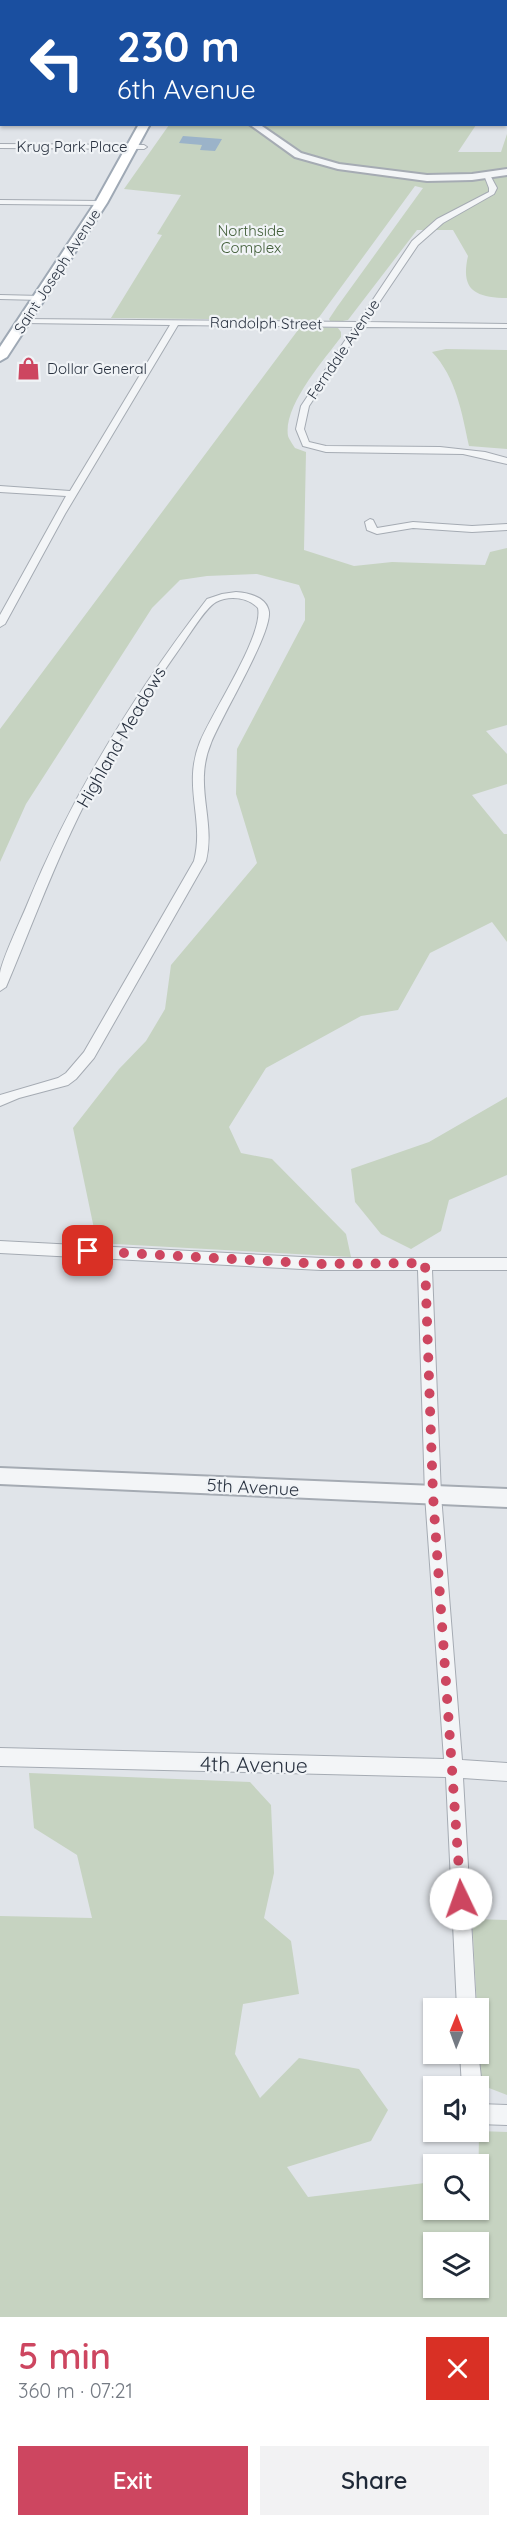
<!DOCTYPE html>
<html lang="en">
<head>
<meta charset="utf-8">
<style>
	:root { --surface:#fff; --page:#f2f2f3; --text:#1f2937; --muted:#747a83; --accent:#cd4660 }
	body { margin:0; font-family:Quicksand,sans-serif; background:var(--page); color:var(--text); height:100vh; display:flex; flex-direction:column; font-size:22px; white-space:nowrap }
	* { box-sizing:border-box; margin:0 }
	p { font-size:20px; color:var(--muted) }
	.icon { flex:none; width:33px; height:33px; fill:none; stroke:currentColor; stroke-width:2; stroke-linecap:round; stroke-linejoin:round }
	.map { position:relative; height:2317px; overflow:hidden }
	.sheet { display:flex; flex-direction:column; background:var(--surface); flex:1 }
	.sheet>* { flex:none }
	.top-card { position:absolute; left:0px; top:0px; width:507px; height:126px; box-shadow:0 2px 4px #0004; background:#1a4fa0; color:#fff; overflow:hidden }
	.needle { width:39px; rotate:1deg }
	.controls { position:absolute; left:423px; top:1998px; display:grid; gap:12px }
	.controls a { display:grid; place-items:center; width:66px; height:66px; border-radius:0px; background:var(--surface); box-shadow:0 2px 4px #0004; font-size:30px }
	.pin { position:absolute; display:grid; place-items:center; width:51px; height:51px; color:#fff; margin:-26px; border-radius:12px; box-shadow:0 3px 9px #0006 }
	.me { position:absolute; width:66px; margin:-33px; rotate:357deg; stroke-linejoin:round; filter:drop-shadow(0 0 4px #0008) }
	.turn { display:flex; align-items:center; gap:21px; height:126px; padding:0 18px; font-size:27px }
	.turn .icon { width:78px; height:78px; stroke-width:2.5 }
	.turn b { display:block; font-size:42px; line-height:51px }
	.round { display:grid; place-items:center; flex:none; width:63px; height:63px; border-radius:0px; background:var(--page) }
	.summary { display:flex; align-items:center; justify-content:space-between; height:102px; padding:0 18px }
	h1 { font-size:36px; font-weight:600; line-height:45px; color:var(--accent) }
	.action { display:flex; gap:12px; margin-top:auto; padding:12px 18px }
	.action a { flex:1; height:69px; border-radius:0px; background:var(--accent); color:#fff; font-size:24px; font-weight:600; line-height:69px; text-align:center }
	.action a+a { background:var(--page); color:var(--text) }
	.map>svg:first-child { display:block }
</style>
</head>
<body>
<div class="map">
<svg width="507" height="2317" viewBox="0 0 507 2317">
	<rect width="100%" height="100%" fill="#e0e4e9"/>
	<g fill="#c6d3c1" fill-rule="evenodd">
		<polygon points="0,0 271,0 275,1 2,2 1,56"/>
		<path d="M169,125H476L458,152H501L507,134V298C476,297 460,291 468,256L453,230H417L348,320L331,323L329,319L337,307L423,188L415,186L317,320L111,318L162,235L157,234L181,195L124,189Z"/>
		<path d="M301,326L338,328L341,332V337C324,360 283,406 288,436C289,439 293,445 295,448L306,452L304,550L354,566L392,562L485,565L490,552L507,548V725L486,731L507,754V784L472,795L504,834H507V942L492,922L430,953L398,1010L361,1016L266,1068L229,1127L241,1153L272,1159L346,1234L351,1257L97,1243L73,1128L119,1069L146,1041L165,1009L171,965L257,863L236,794L237,749L305,620V599L299,585L257,574L207,576L180,580L152,608L26,804L0,862V729Z"/>
		<path d="M446,349L507,350V449L469,446C462,413 456,377 432,352Z"/>
		<polygon points="507,1097 507,1175 449,1200 441,1231 411,1249 381,1234 355,1202 351,1169 429,1142"/>
		<path d="M29,1773L250,1782L271,1805L274,1873L264,1918L291,1941L299,1994L243,2004L235,2054L260,2098L299,2058L359,2069L388,2110L371,2141L287,2167L308,2197L433,2182L434,2210H478L479,2131L507,2132V2317H0V1916L92,1918L77,1855L34,1828ZM434,2242H478V2288H434Z"/>
		<polygon points="472,1919 507,1920 507,2095 489,2088 481,2078"/>
	</g>
	<polygon fill="#9bb3c9" points="183,136 222,139 215,151 200,150 202,145 179,143"/>
	<g fill="none" stroke-linecap="round" stroke-linejoin="round">
		<defs>
			<g id="minor">
				<polygon points="0,55 2,56 2,60 0,59"/>
				<polygon points="0,144 144,145 147,147 144,149 0,148"/>
				<polygon points="487,173 490,175 497,188 494,194 443,223 418,245 366,322 507,324 507,328 362,327 309,406 304,429 309,442 326,446 440,447 485,452 507,458 507,464 463,454 326,452 303,446 296,429 301,406 354,327 178,325 65,514 5,624 0,627 0,615 66,496 0,492 0,486 70,491 170,325 25,323 22,323 22,319 358,322 412,241 437,219 489,192 489,188 484,175"/>
				<polygon points="0,200 101,201 105,203 101,205 0,204"/>
				<polygon points="0,295 41,296 45,298 41,300 0,299"/>
				<polygon points="370,519 373,520 377,528 413,522 472,526 507,524 507,530 472,532 413,528 377,534 367,530 365,522"/>
				<path d="M236,592C249,593 267,597 269,612C271,635 222,715 211,743C193,786 216,819 206,861L94,1058L76,1079L68,1085L19,1098L0,1106V1095L58,1078L66,1073L84,1052L194,861C205,819 182,786 200,742C212,712 264,635 258,608C248,597 229,595 216,602C205,608 188,637 180,648C139,706 101,767 71,832C47,883 28,935 6,987L0,991C0,986 0,979 0,973C3,957 20,922 27,905C72,794 134,694 207,599L222,594Z"/>
				<polygon points="0,1241 321,1258 507,1258 507,1270 432,1270 441,1495 462,1760 507,1763 507,1781 463,1778 476,2008 457,2008 446,1777 0,1766 0,1748 444,1759 425,1495 418,1270 321,1270 0,1253"/>
				<polygon points="478,2051 482,2086 478,2093 478,2086 462,2086 460,2054 478,2054"/>
				<polygon points="478,2104 507,2105 507,2125 478,2124"/>
			</g>
			<g id="tertiary">
				<polygon points="249,124 259,124 301,153 339,164 427,175 472,174 507,169 507,175 472,180 427,181 338,169 295,157"/>
				<polygon points="0,1468 507,1489 507,1507 0,1484"/>
			</g>
			<g id="primary">
				<polygon points="302,0 313,0 301,2"/>
				<polygon points="139,124 150,124 107,203 7,357 0,361 0,347 95,203"/>
			</g>
		</defs>
		<use href="#minor" stroke="#a5abb3" stroke-width="2"/>
		<use href="#tertiary" stroke="#a5abb3" stroke-width="4"/>
		<use href="#primary" stroke="#9fa9b5" stroke-width="4"/>
		<use href="#minor" fill="#f3f5f7" fill-rule="evenodd"/>
		<use href="#tertiary" fill="#f3f5f7" fill-rule="evenodd"/>
		<use href="#primary" fill="#fff" fill-rule="evenodd"/>
	</g>
	<g fill="none" stroke-linecap="round" stroke-linejoin="round">
		<polyline stroke="#cd4660" stroke-width="10" stroke-dasharray="0 18" points="88,1251 321,1264 425,1263 433,1495 461,1899"/>
	</g>
	<defs>
		<symbol id="shop-bare" viewBox="-9 -9 18 18"><path d="M-5-2.5h2.3a2.7 3.5 0 0 1 5.4 0H5L5.5 6h-11ZM-1.5-2.5h3a1.5 2.3 0 0 0-3 0Z" fill="#cd4660" stroke="#f0f3f6" stroke-width="2.5" paint-order="stroke"/></symbol>
	</defs>
	<g fill-rule="evenodd">
		<use href="#shop-bare" x="12" y="352" width="33" height="33"/>
	</g>
	<g text-anchor="middle" dominant-baseline="central" stroke-width="4.5" stroke-linejoin="round" paint-order="stroke">
		<g font-size="15" fill="#293240" stroke="#f0f3f6">
			<text x="72" y="146">Krug Park Place</text>
			<text transform="translate(57 271) rotate(-57)">Saint Joseph Avenue</text>
			<text transform="translate(266 323) rotate(1)">Randolph Street</text>
			<text transform="translate(343 349) rotate(-56)">Ferndale Avenue</text>
		</g>
		<g font-size="15" fill="#3f5c36" stroke="#f0f3f6">
			<text x="251" y="230">Northside<tspan x="251" dy="17">Complex</tspan></text>
		</g>
		<g font-size="15" fill="#293240" stroke="#f0f3f6" text-anchor="start">
			<text x="47" y="368">Dollar General</text>
		</g>
		<g font-size="18" fill="#293240" stroke="#f0f3f6">
			<text transform="translate(121 737) rotate(-60)">Highland Meadows</text>
			<text transform="translate(253 1487) rotate(3)">5th Avenue</text>
		</g>
		<g font-size="21" fill="#293240" stroke="#f0f3f6">
			<text transform="translate(254 1764) rotate(1)">4th Avenue</text>
		</g>
	</g>
</svg>
<div class="controls">
<a><svg class="needle" viewBox="-14 -14 28 28"><path d="M0-13l5 13h-10z" fill="#e53935"/><path d="M0 13l5-13h-10z" fill="#747a83"/></svg></a>
<a><svg class="icon" aria-label="sound" viewBox="0 0 24 24"><path d="M4 9h4l5-4v14l-5-4H4zM17 9q2 3 0 6"/></svg></a>
<a><svg class="icon" aria-label="search" viewBox="0 0 24 24"><circle cx="10" cy="10" r="6"/><path d="M15 15l6 6"/></svg></a>
<a><svg class="icon" aria-label="layers" viewBox="0 0 24 24"><path d="M12 4l9 5-9 5-9-5zM3 14l9 5 9-5"/></svg></a>
</div>
<div class="pin" style="left:88px;top:1251px;background:#d93025"><svg class="icon" aria-label="arrive" viewBox="0 0 24 24"><path d="M6 21V4h12l-3 4 3 4H6"/></svg></div>
<svg class="me" style="left:461px;top:1899px" viewBox="-20 -20 40 40"><circle r="19" fill="#fff"/><path d="M0-13L10 11 0 6-10 11z" fill="#cd4660"/></svg>
<div class="top-card">
<div class="turn"><svg class="icon" aria-label="left" viewBox="0 0 24 24"><path d="M17 20v-9H6M10 6l-5 5 5 5"/></svg><div><b>230 m</b>6th Avenue</div></div>
</div>
</div>
<section class="sheet">
<div class="summary"><div><h1>5 min</h1><p>360 m · 07:21</p></div><a class="round" style="background:#d93025;color:#fff"><svg class="icon" aria-label="close" viewBox="0 0 24 24"><path d="M6 6l12 12M18 6L6 18"/></svg></a></div>
<div class="action"><a>Exit</a><a>Share</a></div>
</section>
</body>
</html>
